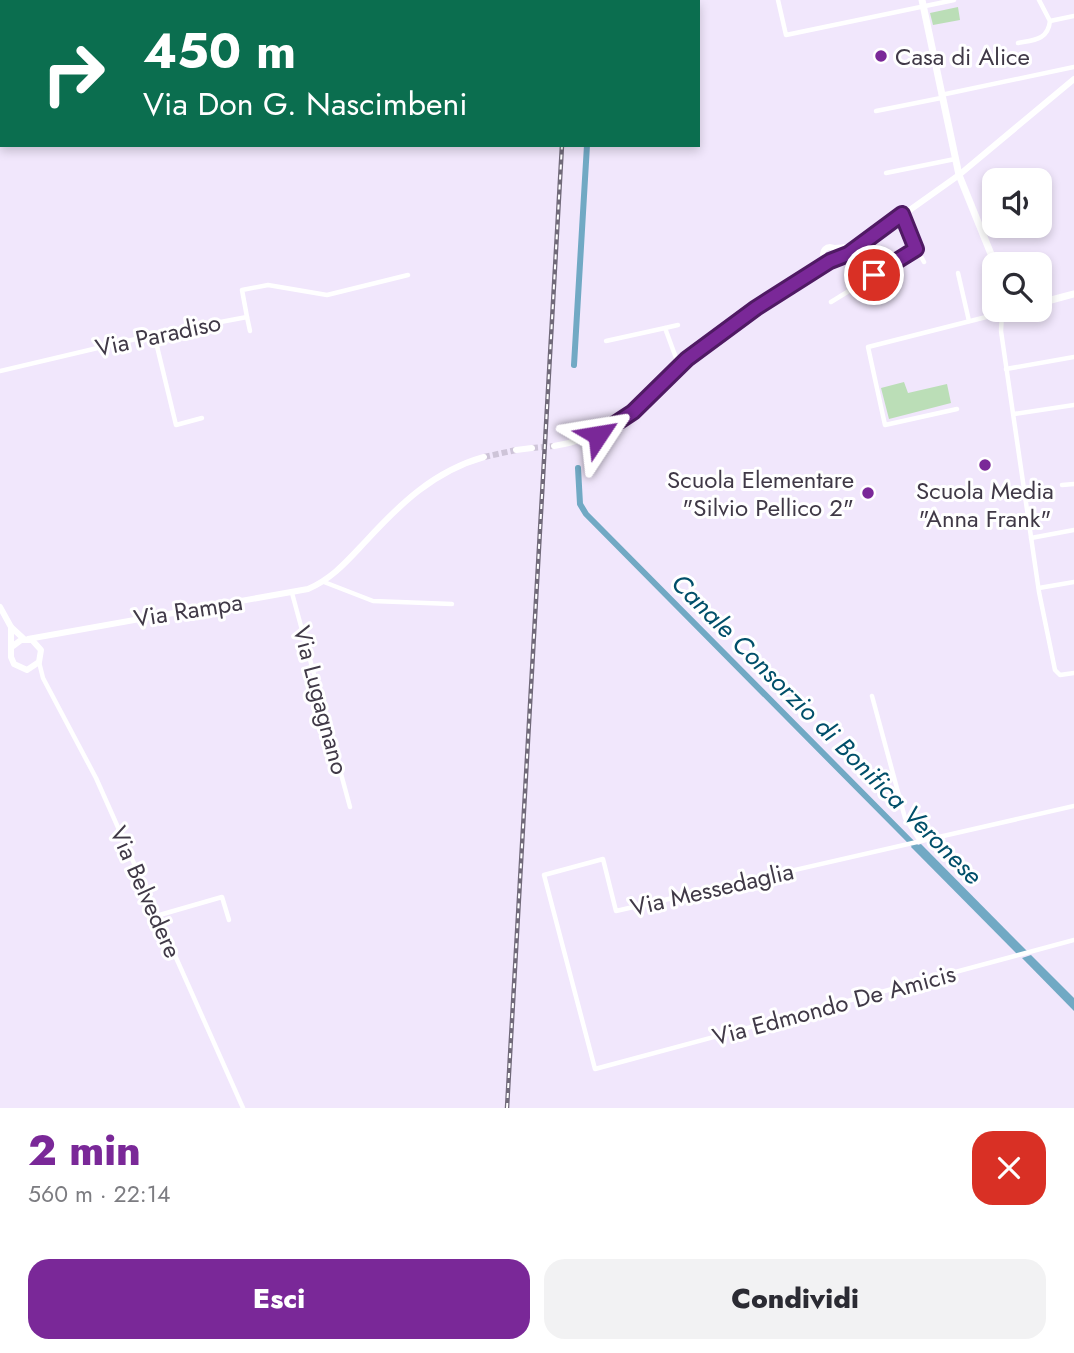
<!DOCTYPE html>
<html lang="it">
<head>
<meta charset="utf-8">
<style>
	:root { --surface:#fff; --page:#f2f2f3; --text:#2b2b33; --muted:#7c7c81; --accent:#7a2898 }
	body { margin:0; font-family:Jost,sans-serif; background:var(--page); color:var(--text); height:100vh; display:flex; flex-direction:column; font-size:26px; white-space:nowrap }
	* { box-sizing:border-box; margin:0 }
	p { font-size:23px; color:var(--muted) }
	.icon { flex:none; width:38px; height:38px; fill:none; stroke:currentColor; stroke-width:2; stroke-linecap:round; stroke-linejoin:round }
	.map { position:relative; height:1108px; overflow:hidden }
	.details { display:flex; flex-direction:column; background:var(--surface); flex:1 }
	.details>* { flex:none }
	.banner { position:absolute; left:0px; top:0px; width:700px; height:147px; box-shadow:0 4px 10px #0003; background:#0b6e4f; color:#fff; overflow:hidden }
	.controls { position:absolute; left:982px; top:168px; display:grid; gap:14px }
	.controls a { display:grid; place-items:center; width:70px; height:70px; border-radius:14px; background:var(--surface); box-shadow:0 4px 10px #0003; font-size:35px }
	.pin { position:absolute; display:grid; place-items:center; width:60px; height:60px; color:#fff; margin:-30px; border:4px solid #fff; border-radius:50%; box-shadow:0 2px 7px #0007 }
	.me { position:absolute; width:77px; margin:-38px; rotate:57deg; stroke-linejoin:round; filter:drop-shadow(0 0 5px #0008) }
	.turn { display:flex; align-items:center; gap:24px; height:147px; padding:0 28px; font-size:32px }
	.turn .icon { width:91px; height:91px; stroke-width:2.5 }
	.turn b { display:block; font-size:49px; line-height:60px }
	.round { display:grid; place-items:center; flex:none; width:74px; height:74px; border-radius:21px; background:var(--page) }
	.headline { display:flex; align-items:center; justify-content:space-between; height:119px; padding:0 28px }
	h1 { font-size:42px; font-weight:800; line-height:52px; color:var(--accent) }
	.action { display:flex; gap:14px; margin-top:auto; padding:14px 28px }
	.action a { flex:1; height:80px; border-radius:21px; background:var(--accent); color:#fff; font-size:28px; font-weight:800; line-height:80px; text-align:center }
	.action a+a { background:var(--page); color:var(--text) }
	.map>svg:first-child { display:block }
</style>
</head>
<body>
<div class="map">
<svg width="1074" height="1108" viewBox="0 0 1074 1108">
	<rect width="100%" height="100%" fill="#f1e7fc"/>
	<g fill="#bbdeb7">
		<polygon points="958,7 960,20 933,25 930,13"/>
		<polygon points="904,382 908,393 947,384 951,403 889,419 881,388"/>
	</g>
	<g fill="#71a9c4">
		<polygon points="921,844 1027,951 1017,954 911,847"/>
		<polygon points="1031,955 1074,998 1074,1011 1022,958"/>
	</g>
	<g fill="none" stroke-linecap="round" stroke-linejoin="round">
		<g stroke="#71a9c4" stroke-width="6">
			<polyline points="596,2 596,0"/>
			<polyline points="574,365 587,145"/>
			<polyline points="578,468 580,504 586,514 916,847"/>
		</g>
		<g stroke="#cec4d8" stroke-width="6" stroke-dasharray="6 3" stroke-linecap="butt">
			<polyline points="532,448 554,446"/>
			<polyline points="484,457 516,450"/>
		</g>
		<g stroke="#fff" stroke-width="4.5">
			<polyline points="778,0 786,35 954,0"/>
			<polyline points="1039,0 1050,21 1074,16"/>
			<path d="M1018,43C1034,40 1048,40 1050,21"/>
			<polyline points="941,95 1074,67"/>
			<polyline points="876,111 941,98"/>
			<polyline points="886,173 955,159"/>
			<polyline points="917,249 924,262"/>
			<polyline points="995,264 1026,256"/>
			<polyline points="958,273 969,321"/>
			<polyline points="831,302 917,249 902,215"/>
			<polyline points="247,317 250,331"/>
			<polyline points="665,328 678,325"/>
			<polyline points="154,334 176,425 202,418"/>
			<polyline points="606,341 665,328 679,366"/>
			<polyline points="1006,369 1074,357"/>
			<polyline points="0,371 157,334 247,317 242,290 268,285 327,295 408,275"/>
			<polyline points="957,409 885,425 868,347 1002,313 1001,331 1039,592 1055,670 1060,675 1074,673"/>
			<polyline points="1014,414 1074,405"/>
			<polyline points="1062,485 1074,484"/>
			<polyline points="1031,538 1074,530"/>
			<polyline points="324,582 373,601 452,604"/>
			<polyline points="1039,588 1074,582"/>
			<polyline points="292,593 350,807"/>
			<polyline points="39,662 43,678 96,778 243,1108"/>
			<polyline points="872,696 905,818 920,841"/>
			<polyline points="1074,806 616,911 603,859 544,875 595,1069 1074,940"/>
			<polyline points="156,916 222,897 229,920"/>
		</g>
		<g stroke="#fff" stroke-width="6">
			<circle cx="830" cy="254" r="7"/>
			<polyline points="835,248 857,246"/>
			<polyline points="835,259 848,254 959,175 1074,79"/>
			<path d="M554,446C626,434 640,395 693,355C738,321 783,291 830,261"/>
			<polyline points="516,450 532,448"/>
			<polyline points="0,607 11,627 24,639"/>
			<polyline points="11,627 11,657 14,664 27,670 39,662 41,650 32,640 21,640 13,646"/>
			<path d="M28,639L308,589C333,578 347,561 366,541C400,504 434,471 484,457"/>
		</g>
		<g stroke="#fff" stroke-width="7">
			<polyline points="922,0 959,175 995,264"/>
			<polyline points="1040,303 1074,294"/>
			<polyline points="1002,310 1002,313 1013,310"/>
		</g>
		<defs>
			<g id="rail">
				<polyline points="568,2 568,0"/>
				<polyline points="507,1108 562,145"/>
			</g>
		</defs>
		<use href="#rail" stroke="#716a7a" stroke-width="4.5"/>
		<use href="#rail" stroke="#fff" stroke-width="2" stroke-dasharray="5" stroke-linecap="butt"/>
	</g>
	<g fill="none" stroke-linecap="round" stroke-linejoin="round">
		<defs>
			<polyline id="route" points="598,435 633,412 687,359 756,308 830,261 848,254 902,214 916,249 874,275"/>
		</defs>
		<use href="#route" stroke="#4f1a63" stroke-width="18"/>
		<use href="#route" stroke="#7a2898" stroke-width="12"/>
	</g>
	<g fill="#7a2898" stroke="#fff" stroke-width="2.5">
		<circle cx="881" cy="56" r="7"/>
		<circle cx="985" cy="465" r="7"/>
		<circle cx="868" cy="493" r="7"/>
	</g>
	<g text-anchor="middle" dominant-baseline="central" stroke-width="6" stroke-linejoin="round" paint-order="stroke">
		<g font-size="24" fill="#403947" stroke="#fff" text-anchor="start">
			<text x="895" y="56">Casa di Alice</text>
			<text x="854" y="479" text-anchor="end">Scuola Elementare<tspan x="854" dy="28">"Silvio Pellico 2"</tspan></text>
			<text x="985" y="490" text-anchor="middle">Scuola Media<tspan x="985" dy="28">"Anna Frank"</tspan></text>
		</g>
		<g font-size="24" fill="#403947" stroke="#fff">
			<text transform="translate(158 335) rotate(-12)">Via Paradiso</text>
			<text transform="translate(188 610) rotate(-9)">Via Rampa</text>
			<text transform="translate(321 700) rotate(75)">Via Lugagnano</text>
			<text transform="translate(712 889) rotate(-13)">Via Messedaglia</text>
			<text transform="translate(146 892) rotate(66)">Via Belvedere</text>
			<text transform="translate(834 1005) rotate(-15)">Via Edmondo De Amicis</text>
		</g>
		<g font-size="26" font-style="italic" fill="#004f6a" stroke="#fff">
			<text transform="translate(827 729) rotate(45)">Canale Consorzio di Bonifica Veronese</text>
		</g>
	</g>
</svg>
<div class="controls">
<a><svg class="icon" aria-label="sound" viewBox="0 0 24 24"><path d="M4 9h4l5-4v14l-5-4H4zM17 9q2 3 0 6"/></svg></a>
<a><svg class="icon" aria-label="search" viewBox="0 0 24 24"><circle cx="10" cy="10" r="6"/><path d="M15 15l6 6"/></svg></a>
</div>
<div class="pin" style="left:874px;top:275px;background:#d93025"><svg class="icon" aria-label="arrive" viewBox="0 0 24 24"><path d="M6 21V4h12l-3 4 3 4H6"/></svg></div>
<svg class="me" style="left:598px;top:435px" viewBox="-20 -20 40 40"><path d="M0-17L14 15 0 8-14 15z" fill="#7a2898" stroke="#fff" stroke-width="4"/></svg>
<div class="banner">
<div class="turn"><svg class="icon" aria-label="right" viewBox="0 0 24 24"><path d="M7 20v-9h11M14 6l5 5-5 5"/></svg><div><b>450 m</b>Via Don G. Nascimbeni</div></div>
</div>
</div>
<section class="details">
<div class="headline"><div><h1>2 min</h1><p>560 m · 22:14</p></div><a class="round" style="background:#d93025;color:#fff"><svg class="icon" aria-label="close" viewBox="0 0 24 24"><path d="M6 6l12 12M18 6L6 18"/></svg></a></div>
<div class="action"><a>Esci</a><a>Condividi</a></div>
</section>
</body>
</html>
